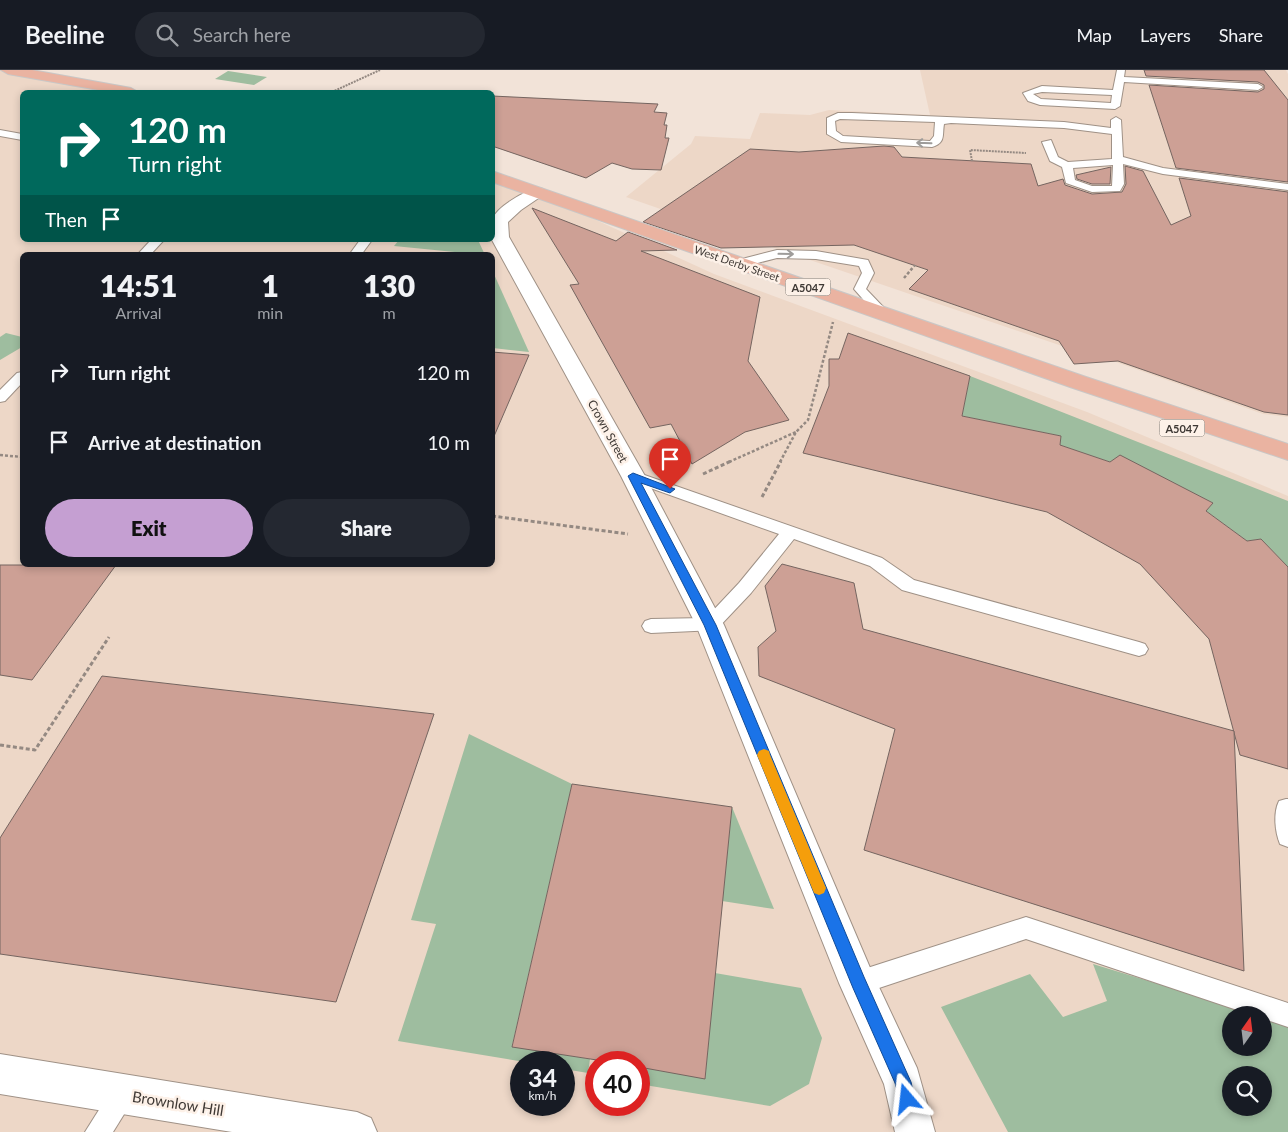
<!DOCTYPE html>
<html lang="en">
<head>
<meta charset="utf-8">
<style>
	:root { --surface:#171b24; --page:#242831; --text:#f1f3f6; --muted:#9ea1a6; --line:#363941; --accent:#c59fd2 }
	body { margin:0; font-family:Lato,sans-serif; background:var(--page); color:var(--text); height:100vh; display:flex; flex-direction:column; font-size:19px; white-space:nowrap }
	* { box-sizing:border-box; margin:0 }
	p { font-size:16px; color:var(--muted) }
	.icon { flex:none; width:28px; height:28px; fill:none; stroke:currentColor; stroke-width:2; stroke-linecap:round; stroke-linejoin:round }
	.map { position:relative; flex:1; overflow:hidden }
	.panel { position:absolute; left:20px; top:182px; width:475px; height:315px; display:flex; flex-direction:column; background:var(--surface); border-radius:8px; box-shadow:0 2px 8px #0003 }
	.panel>* { flex:none }
	.top-card { position:absolute; left:20px; top:20px; width:475px; height:152px; border-radius:8px; box-shadow:0 2px 8px #0003; background:#00695c; color:#fff; overflow:hidden }
	.needle { width:32px; rotate:14deg }
	.fabs { position:absolute; left:1222px; top:936px; display:grid; gap:10px }
	.fabs a { display:grid; place-items:center; width:50px; height:50px; border-radius:50%; background:var(--surface); box-shadow:0 2px 8px #0003; font-size:25px }
	.speed { position:absolute; left:510px; top:981px; display:flex; gap:10px; font-size:25px; font-weight:700; text-align:center }
	.speed>* { display:grid; place-content:center; width:65px; height:65px; border-radius:50%; background:var(--surface); box-shadow:0 2px 8px #0003; line-height:1 }
	.speed small { font-size:12px; font-weight:400 }
	.speed .limit { border:8px solid #d22; background:#fff; color:#111 }
	.pin { position:absolute; display:grid; place-items:center; width:42px; height:42px; color:#fff; margin:-51px -21px; border-radius:50% 50% 50% 0; rotate:-45deg; box-shadow:0 0 5px #0007 }
	.pin .icon { rotate:45deg }
	.me { position:absolute; width:55px; margin:-28px; rotate:343deg; stroke-linejoin:round; filter:drop-shadow(0 0 4px #0008) }
	.turn { display:flex; align-items:center; gap:18px; height:105px; padding:0 25px; font-size:22px }
	.turn .icon { width:65px; height:65px; stroke-width:2.5 }
	.turn b { display:block; font-size:35px; line-height:42px }
	.then { display:flex; align-items:center; height:48px; padding:0 25px; background:#0003; gap:10px; font-size:19px }
	.eta { display:flex; justify-content:space-evenly; align-items:center; height:85px; text-align:center }
	.eta b { font-size:30px; font-weight:800; line-height:35px }
	.action { display:flex; gap:10px; margin-top:auto; padding:10px 25px }
	.action a { flex:1; height:58px; border-radius:30px; background:var(--accent); color:#111; font-size:20px; font-weight:800; line-height:58px; text-align:center }
	.action a+a { background:var(--page); color:var(--text) }
	ul { padding:0; list-style:none }
	li { display:flex; align-items:center; gap:15px; height:70px; padding:0 25px }
	li div { flex:1 }
	li b { display:block; font-size:19px }
	li em { font-style:normal }
	header { display:flex; align-items:center; gap:30px; box-sizing:border-box; height:70px; padding:0 25px; background:var(--surface); border-bottom:1px solid var(--line) }
	header strong { font-size:24px }
	nav { display:flex; gap:28px; margin-inline-start:auto; font-size:18px }
	.search { width:350px; height:45px; background:var(--page); display:flex; align-items:center; gap:12px; box-sizing:border-box; padding:0 18px; border-radius:28px; color:var(--muted); font-size:19px }
	.map>svg:first-child { display:block }
</style>
</head>
<body>
<header>
<strong>Beeline</strong>
<div class="search"><svg class="icon" aria-label="search" viewBox="0 0 24 24"><circle cx="10" cy="10" r="6"/><path d="M15 15l6 6"/></svg>Search here</div>
<nav><a>Map</a><a>Layers</a><a>Share</a></nav>
</header>
<div class="map">
<svg width="1288" height="1062" viewBox="0 0 1288 1062">
	<rect width="100%" height="100%" fill="#f2e3d8"/>
	<g fill="#edd7c7" fill-rule="evenodd">
		<path d="M0,0L131,22H22V170H492L493,106L537,123L714,204L1087,342L1288,426V1062H0ZM22,185H492V495H22ZM1231,945H1264V978H1231ZM521,992H564V1035H521ZM596,992H639V1035H596ZM1231,1005H1264V1038H1231Z"/>
		<polygon points="920,0 1286,0 1288,4 1288,347 1263,344 1113,291 1074,294 1062,276 772,177 745,178 741,167 626,127 691,74 695,66 750,69 760,43 810,45 829,40 930,45"/>
	</g>
	<g fill="#9ebd9f" fill-rule="evenodd">
		<polygon points="228,1 267,7 254,15 215,9"/>
		<polygon points="399,170 478,170 485,185 394,176"/>
		<polygon points="492,202 493,202 529,282 493,278"/>
		<polygon points="6,263 22,267 22,277 0,290 0,267"/>
		<polygon points="970,306 1288,431 1288,497 1261,469 1247,471 1206,441 1213,433 1120,386 1110,392 1060,375 1061,366 962,346"/>
		<polygon points="469,664 572,714 512,976 590,989 588,1003 564,999 564,992 525,992 398,971 436,854 411,850"/>
		<polygon points="732,737 774,839 722,831"/>
		<path d="M1093,894L1260,945H1231V978H1264V946L1288,954V1062H1008L941,937L1030,904L1063,947L1107,931ZM1231,1005H1264V1038H1231Z"/>
		<polygon points="715,903 801,918 822,968 809,1014 770,1036 639,1014 639,997 705,1008"/>
	</g>
	<g fill="#cda095" stroke="#756560">
		<polygon points="1144,0 1264,0 1288,30 1288,112 1176,98 1149,15 1258,22 1264,19 1264,15 1258,12 1146,6"/>
		<polygon points="492,26 658,34 654,42 667,43 664,55 667,55 665,68 669,68 661,100 632,99 612,93 586,108 492,76"/>
		<polygon points="884,76 894,77 902,87 1031,94 1038,116 1063,109 1065,115 1092,124 1122,122 1126,114 1125,96 1143,101 1171,155 1191,146 1179,108 1288,122 1288,345 1264,342 1118,291 1074,294 1059,271 909,219 928,200 854,175 721,178 643,152 750,79 799,82"/>
		<polygon points="1111,97 1110,114 1092,114 1077,109 1076,105"/>
		<polygon points="532,138 616,171 628,162 677,180 641,181 760,227 748,291 789,350 745,362 692,394 671,354 650,358 570,215 579,214"/>
		<polygon points="848,263 970,306 962,346 1061,366 1060,375 1110,392 1120,385 1213,433 1206,441 1247,471 1261,469 1288,497 1288,699 1240,685 1209,569 1140,494 1047,442 803,383 829,316 829,289 839,289"/>
		<polygon points="492,282 529,285 492,371"/>
		<polygon points="782,494 854,513 863,559 1234,661 1244,901 864,780 895,659 759,606 758,577 776,561 765,516"/>
		<polygon points="0,495 116,495 32,610 0,605"/>
		<polygon points="102,606 434,644 336,932 0,884 0,768"/>
		<polygon points="572,714 732,737 705,1009 639,997 639,992 610,992 512,977"/>
	</g>
	<g fill="none" stroke-linecap="round" stroke-linejoin="round">
		<defs>
			<g id="lane">
				<path d="M1117,0H1125L1124,7L1258,14L1263,17L1258,20L1124,12L1120,36L1115,39L1040,35L1028,31L1023,23L1042,16L1113,20ZM1042,22L1112,25L1111,33L1041,29L1033,24Z"/>
				<path d="M852,43L1064,52L1111,58V50L1116,47L1121,50L1123,87L1163,98L1288,114V120L1163,104L1123,94L1124,114L1120,121L1092,122L1066,113L1062,97L1050,91L1042,72L1051,70L1058,87L1068,92L1112,89V64L1064,58L951,53L944,54C942,65 946,73 932,77L841,72L827,64V48L838,43ZM840,49L935,52L934,66L930,71L843,66L836,61L835,51ZM1113,95L1112,116H1092L1075,110L1073,98Z"/>
				<polygon points="0,60 22,64 22,70 0,66"/>
				<polygon points="151,170 164,170 150,185 137,185"/>
				<polygon points="360,170 372,170 361,185 349,185"/>
				<polygon points="777,180 816,181 868,190 874,203 866,219 888,242 882,246 877,245 854,219 862,203 859,196 816,189 777,188 738,198 732,194 734,191"/>
				<polygon points="22,302 22,313 5,331 0,332 0,320 17,303"/>
				<polygon points="633,401 882,488 914,510 1139,572 1145,574 1148,579 1145,584 1139,586 902,520 870,496 794,469 751,523 716,560 651,563 645,561 642,556 645,551 651,549 706,548 739,513 779,464 628,410 625,406 628,402"/>
				<path d="M1286,729H1288V777L1280,774C1275,762 1273,743 1279,731Z"/>
				<polygon points="1026,847 1288,933 1288,957 1264,949 1264,945 1252,945 1026,869 858,925 850,921 846,913 850,905 858,901"/>
				<polygon points="123,1012 132,1016 136,1025 113,1062 85,1062 114,1016"/>
			</g>
			<g id="secondary">
				<path d="M537,118L543,119L546,123L521,140L508,152L509,167L645,406L724,555L871,900L917,998L935,1062H895L884,1014L839,913L696,555L621,406L492,170C492,164 491,156 492,150C496,137 525,121 537,118Z"/>
				<polygon points="0,984 357,1042 371,1048 377,1062 232,1062 0,1024"/>
			</g>
			<g id="primary">
				<polygon points="1,0 32,0 131,18 138,22 110,22 8,4"/>
				<polygon points="492,101 1086,307 1288,374 1288,390 1070,317 492,112"/>
			</g>
		</defs>
		<use href="#lane" stroke="#9f9186" stroke-width="2"/>
		<use href="#secondary" stroke="#9f9186" stroke-width="2"/>
		<use href="#primary" stroke="#c9c7c6" stroke-width="2"/>
		<g stroke="#948982" stroke-width="2" stroke-dasharray="2 1" stroke-linecap="butt">
			<polyline points="332,22 380,0"/>
			<polyline points="972,91 970,80 1026,83"/>
		</g>
		<g stroke="#948982" stroke-width="2.5" stroke-dasharray="3 2" stroke-linecap="butt">
			<polyline points="904,208 915,195"/>
			<polyline points="0,385 22,387"/>
			<polyline points="729,392 796,362"/>
			<polyline points="780,392 796,362 808,350 833,252"/>
		</g>
		<g stroke="#948982" stroke-width="3" stroke-dasharray="4 2.5" stroke-linecap="butt">
			<polyline points="703,404 731,391"/>
			<polyline points="762,427 781,391"/>
			<polyline points="492,446 628,464"/>
			<polyline points="0,675 35,680 109,567"/>
		</g>
		<use href="#lane" fill="#fff" fill-rule="evenodd"/>
		<use href="#secondary" fill="#fff" fill-rule="evenodd"/>
		<use href="#primary" fill="#eab3a1" fill-rule="evenodd"/>
	</g>
	<defs><path id="oneway-shaft" d="M-6 0H5M1.5-3L5.5 0L1.5 3" fill="none" stroke-width="1.6" stroke-linecap="round" stroke-linejoin="round" transform="scale(1.25)"/></defs>
	<g stroke="#9e9c9a">
		<use href="#oneway-shaft" transform="translate(924 73) rotate(-178)"/>
		<use href="#oneway-shaft" transform="translate(786 184) rotate(1)"/>
	</g>
	<polygon fill="#1a73e8" stroke="#114b97" points="633,403 675,419 670,423 641,413 716,555 864,907 911,1012 915,1029 913,1035 907,1037 901,1035 895,1013 853,918 704,555 628,406"/>
	<polygon fill="#f59e0b" points="764,679 769,681 770,685 826,818 824,823 819,825 814,823 812,818 757,685 759,681"/>
	<g text-anchor="middle" dominant-baseline="central" stroke-width="5" stroke-linejoin="round" paint-order="stroke">
		<g font-size="11" fill="#3e3834" stroke="#fdf1e8">
			<text transform="translate(737 193) rotate(19)">West Derby Street</text>
		</g>
		<g fill="#fdf1e8" stroke="#77706a" stroke-width="1">
			<rect x="785.5" y="208.5" width="45" height="17" rx="4"/>
			<rect x="1159.5" y="349.5" width="45" height="17" rx="4"/>
		</g>
		<g font-size="11" font-weight="bold" fill="#3e3834">
			<text x="808" y="217">A5047</text>
			<text x="1182" y="358">A5047</text>
		</g>
		<g font-size="12" fill="#3e3834" stroke="#fdf1e8">
			<text transform="translate(608 361) rotate(61)">Crown Street</text>
		</g>
		<g font-size="15" fill="#3e3834" stroke="#fdf1e8">
			<text transform="translate(178 1033) rotate(9)">Brownlow Hill</text>
		</g>
	</g>
</svg>
<div class="fabs">
<a><svg class="needle" viewBox="-14 -14 28 28"><path d="M0-13l5 13h-10z" fill="#e53935"/><path d="M0 13l5-13h-10z" fill="#9ea1a6"/></svg></a>
<a><svg class="icon" aria-label="search" viewBox="0 0 24 24"><circle cx="10" cy="10" r="6"/><path d="M15 15l6 6"/></svg></a>
</div>
<div class="speed"><div>34<small>km/h</small></div><div class="limit">40</div></div>
<div class="pin" style="left:670px;top:419px;background:#d93025"><svg class="icon" aria-label="arrive" viewBox="0 0 24 24"><path d="M6 21V4h12l-3 4 3 4H6"/></svg></div>
<svg class="me" style="left:907px;top:1029px" viewBox="-20 -20 40 40"><path d="M0-17L14 15 0 8-14 15z" fill="#1a73e8" stroke="#fff" stroke-width="4"/></svg>
<div class="top-card">
<div class="turn"><svg class="icon" aria-label="right" viewBox="0 0 24 24"><path d="M7 20v-9h11M14 6l5 5-5 5"/></svg><div><b>120 m</b>Turn right</div></div>
<div class="then">Then<svg class="icon" aria-label="arrive" viewBox="0 0 24 24"><path d="M6 21V4h12l-3 4 3 4H6"/></svg></div>
</div>
<section class="panel">
<div class="eta">
<div><b>14:51</b><p>Arrival</p></div>
<div><b>1</b><p>min</p></div>
<div><b>130</b><p>m</p></div>
</div>
<ul>
<li><svg class="icon" aria-label="right" viewBox="0 0 24 24"><path d="M7 20v-9h11M14 6l5 5-5 5"/></svg><div><b>Turn right</b></div><em>120 m</em></li>
<li><svg class="icon" aria-label="arrive" viewBox="0 0 24 24"><path d="M6 21V4h12l-3 4 3 4H6"/></svg><div><b>Arrive at destination</b></div><em>10 m</em></li>
</ul>
<div class="action"><a>Exit</a><a>Share</a></div>
</section>
</div>
</body>
</html>
